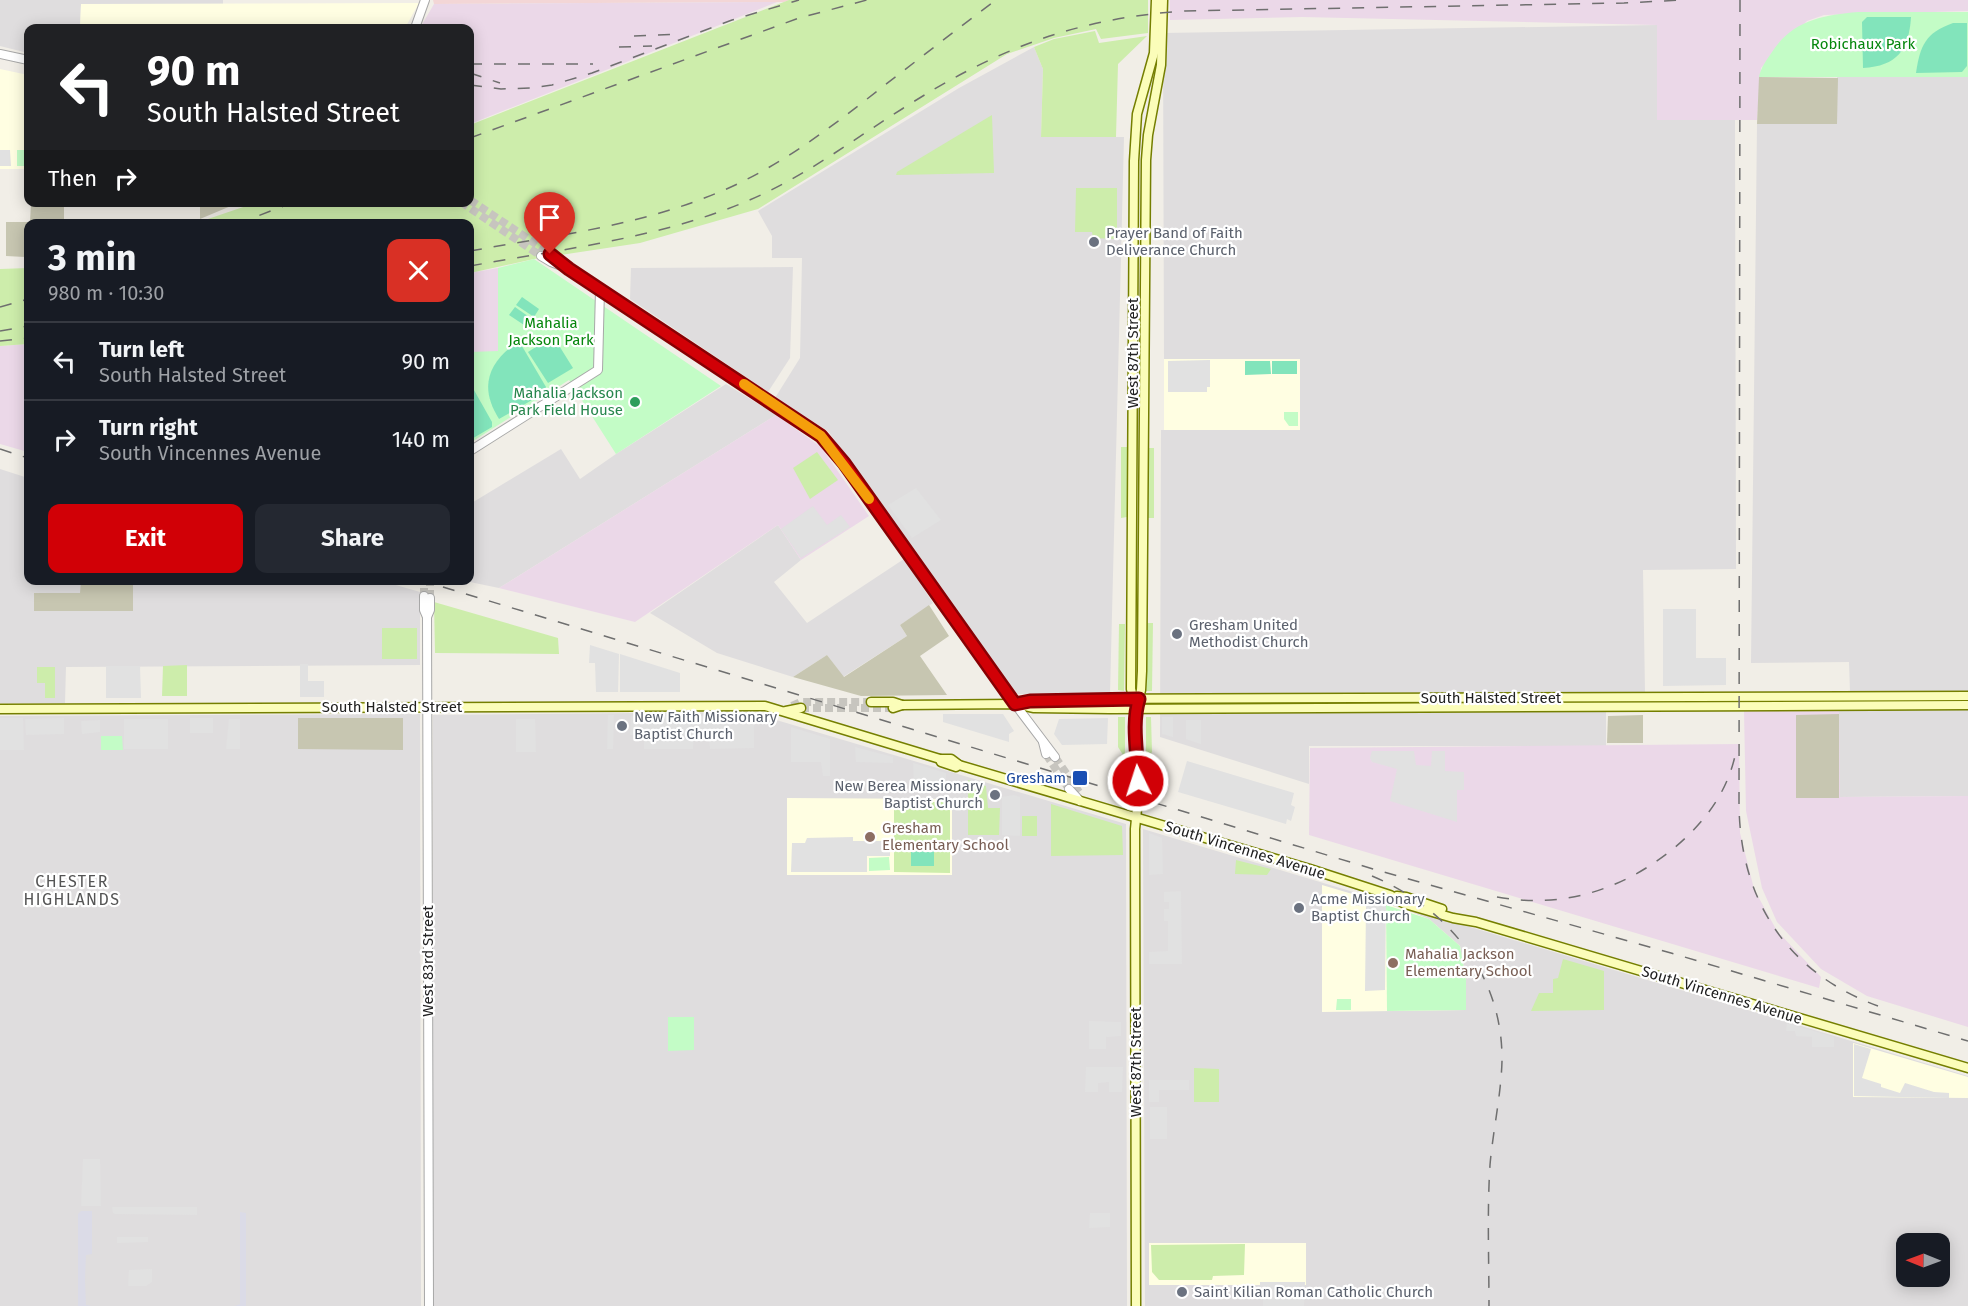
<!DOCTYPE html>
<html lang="en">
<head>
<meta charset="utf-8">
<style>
	:root { --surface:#171b24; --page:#242831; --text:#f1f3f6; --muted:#9ea1a6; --line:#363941; --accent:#d10006 }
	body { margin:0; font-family:"Fira Sans",sans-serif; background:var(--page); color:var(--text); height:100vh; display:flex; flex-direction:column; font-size:22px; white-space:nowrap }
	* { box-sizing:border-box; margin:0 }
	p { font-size:20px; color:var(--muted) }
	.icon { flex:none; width:33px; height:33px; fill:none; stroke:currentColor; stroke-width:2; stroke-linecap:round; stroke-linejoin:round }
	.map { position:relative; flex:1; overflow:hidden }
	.details { position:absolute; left:24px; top:219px; width:450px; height:366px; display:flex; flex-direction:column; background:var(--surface); border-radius:12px; box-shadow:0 3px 15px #0003 }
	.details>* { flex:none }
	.hud { position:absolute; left:24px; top:24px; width:450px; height:183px; border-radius:12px; box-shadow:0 3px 15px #0003; background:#202124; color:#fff; overflow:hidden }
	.needle { width:39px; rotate:271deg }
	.buttons { position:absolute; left:1896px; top:1233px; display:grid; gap:12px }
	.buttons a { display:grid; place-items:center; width:54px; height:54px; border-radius:12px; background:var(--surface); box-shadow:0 3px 15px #0003; font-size:30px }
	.pin { position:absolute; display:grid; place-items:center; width:51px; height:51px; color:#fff; margin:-62px -26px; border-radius:50% 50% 50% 0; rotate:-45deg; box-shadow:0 0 6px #0007 }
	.pin .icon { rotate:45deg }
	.me { position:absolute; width:66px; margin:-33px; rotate:356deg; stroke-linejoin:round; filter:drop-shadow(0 0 4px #0008) }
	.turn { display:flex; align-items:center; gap:21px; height:126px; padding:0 24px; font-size:27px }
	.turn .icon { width:78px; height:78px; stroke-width:2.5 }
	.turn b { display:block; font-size:42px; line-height:51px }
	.then { display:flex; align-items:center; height:57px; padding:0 24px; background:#0003; gap:12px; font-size:22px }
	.round { display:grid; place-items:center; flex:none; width:63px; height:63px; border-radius:12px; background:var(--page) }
	.summary { display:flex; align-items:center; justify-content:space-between; height:102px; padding:0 24px }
	h1 { font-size:36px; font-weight:700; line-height:45px }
	.button { display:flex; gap:12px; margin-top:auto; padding:12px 24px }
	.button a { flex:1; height:69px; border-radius:12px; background:var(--accent); color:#fff; font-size:24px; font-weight:700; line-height:69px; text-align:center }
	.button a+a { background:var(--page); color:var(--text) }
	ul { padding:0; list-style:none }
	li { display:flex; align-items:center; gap:18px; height:78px; padding:0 24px; border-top:2px solid var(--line) }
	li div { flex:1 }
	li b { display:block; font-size:22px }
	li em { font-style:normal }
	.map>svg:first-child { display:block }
</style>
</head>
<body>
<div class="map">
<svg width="1968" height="1306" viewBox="0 0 1968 1306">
	<rect width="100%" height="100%" fill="#f1eee7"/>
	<g fill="#dfddde" fill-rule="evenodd">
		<polygon points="0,0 223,0 223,4 81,5 80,28 28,28 28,53 0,46"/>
		<polygon points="1657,25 1657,120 1735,120 1736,569 1643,570 1645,692 1606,693 1606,746 1309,746 1309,784 1160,737 1161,430 1300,429 1300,359 1164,359 1163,33"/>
		<polygon points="1034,47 1043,69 1041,137 1124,137 1110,694 1013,694 828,431 775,398 800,358 802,258 772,258 772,236 758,211 959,88"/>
		<polygon points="1837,77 1968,77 1968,691 1850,692 1849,662 1751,663 1757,124 1837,124"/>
		<polygon points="793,267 790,358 768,392 630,299 631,268"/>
		<polygon points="726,384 776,415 499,588 465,581 470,580 470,504 561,449 580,479 616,454"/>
		<polygon points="0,469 28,478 28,580 382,581 420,592 420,665 66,667 65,703 0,703"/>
		<polygon points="778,525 801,560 774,582 807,623 904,559 933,603 900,625 907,636 843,677 827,655 793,677 717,653 650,613"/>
		<polygon points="1968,710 1968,796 1839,797 1839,711"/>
		<polygon points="749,712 1126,824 1127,1306 433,1306 433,715"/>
		<polygon points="420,714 421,1306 0,1306 0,716"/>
		<path d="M1143,829L1968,1076V1306H1145ZM1906,1244H1940V1276H1906Z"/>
	</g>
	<polygon fill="#f3d6d6" points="433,0 790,0 784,2 434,4"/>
	<g fill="#ebd8e8">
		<polygon points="1170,0 1968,0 1968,11 1824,15 1807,21 1761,68 1757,120 1657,120 1657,25 1302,17 1170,20"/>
		<polygon points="777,2 470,124 470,28 420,28 434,4"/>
		<polygon points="498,268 498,352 470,352 470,273"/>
		<polygon points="28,344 28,452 0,444 0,346"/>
		<polygon points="776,415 821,447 869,516 801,560 778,525 635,622 499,588"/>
		<polygon points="1744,711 1839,711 1840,797 1968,796 1968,1027 1867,996 1821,969 1777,922 1762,888 1746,811"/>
		<polygon points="1739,744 1740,833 1754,889 1777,931 1821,977 1819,988 1309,835 1310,748"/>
	</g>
	<g fill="#fffee2">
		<polygon points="419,3 405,28 80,28 81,4"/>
		<polygon points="0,69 28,75 28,169 0,169"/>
		<rect x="1164" y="359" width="136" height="71"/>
		<polygon points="787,798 952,799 952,875 787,875"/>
		<polygon points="1322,885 1403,909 1429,919 1460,946 1466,980 1466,1010 1322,1012"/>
		<polygon points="1853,1043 1968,1077 1968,1098 1853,1097"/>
		<rect x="1149" y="1243" width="157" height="42"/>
	</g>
	<g fill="#c7c6b1">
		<polygon points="1759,77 1838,78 1837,124 1757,124"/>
		<polygon points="31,203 64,203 64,223 28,224 28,229 25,230 25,257 6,256 6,222 30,222"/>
		<polygon points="200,203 200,202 238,203 200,219"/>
		<polygon points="81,581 133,581 133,611 34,611 34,593 80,593"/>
		<polygon points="929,605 949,636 920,656 947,695 861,696 793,677 827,655 844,677 907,636 900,625"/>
		<polygon points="1839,714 1839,798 1796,798 1796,715"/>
		<polygon points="1643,715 1643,743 1607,743 1608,716"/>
		<polygon points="298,718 403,718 403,750 298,749"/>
	</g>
	<g fill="#cdedab">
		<polygon points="789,0 1148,0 1148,33 1101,39 1096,29 1054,38 1007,54 758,209 640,243 534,259 470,273 470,224 164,224 164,220 202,221 255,203 470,202 470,125"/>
		<polygon points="1095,31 1099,43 1147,36 1118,64 1116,137 1041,137 1043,69 1034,47 1054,39"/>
		<polygon points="992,115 994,173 896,175 897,172"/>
		<polygon points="1076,188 1117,188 1117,239 1093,238 1092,232 1075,232"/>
		<polygon points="28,268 28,344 0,346 0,269"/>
		<polygon points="1121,447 1127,447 1127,517 1121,518"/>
		<polygon points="1148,448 1154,448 1154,518 1146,518"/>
		<polygon points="817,452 838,480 810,499 793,468"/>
		<polygon points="434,602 558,638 559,654 435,653"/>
		<polygon points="1146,623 1153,623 1152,691 1146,691"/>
		<polygon points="1119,624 1125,624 1124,691 1118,690"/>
		<rect x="382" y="628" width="35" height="31"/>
		<polygon points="187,665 187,696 162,696 163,666"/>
		<polygon points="37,667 55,667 55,698 45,698 45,683 37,683"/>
		<polygon points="1118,717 1125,717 1125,758 1118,747"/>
		<polygon points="1146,717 1151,717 1152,752 1146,761"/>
		<polygon points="968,780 986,786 988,808 1000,808 999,835 968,835"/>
		<polygon points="894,802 950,802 950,873 894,872"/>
		<polygon points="1051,804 1122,826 1123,855 1051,856"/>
		<rect x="1022" y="816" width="15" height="20"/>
		<polygon points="1236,860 1271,869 1267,875 1235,874"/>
		<polygon points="1563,959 1604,971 1604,1010 1531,1011 1539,993 1553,993 1553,979 1558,978"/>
		<polygon points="1194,1068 1219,1069 1219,1102 1194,1102"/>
		<polygon points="1245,1244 1244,1275 1213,1276 1212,1280 1159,1280 1152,1272 1151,1245"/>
	</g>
	<g fill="#c3fcc6">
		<path d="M1858,12H1968V77H1759C1761,67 1766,61 1772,52C1792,21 1822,15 1858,12Z"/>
		<rect x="17" y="150" width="11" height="16"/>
		<polygon points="534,259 721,386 616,454 569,380 470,443 470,352 498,351 498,268"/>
		<polygon points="1284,412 1298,412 1298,426 1289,426 1284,419"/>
		<polygon points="101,736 122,736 123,750 101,750"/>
		<polygon points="889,857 890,870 869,871 869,858"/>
		<polygon points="1386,905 1429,919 1460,946 1466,980 1466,1010 1387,1011"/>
		<polygon points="1337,999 1351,999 1351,1010 1336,1010"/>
		<polygon points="668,1017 694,1017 694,1050 668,1051"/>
	</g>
	<g fill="#82e4bb">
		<path d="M1867,17H1911C1909,50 1897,66 1863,68L1862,22Z"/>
		<path d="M1953,23H1967V66L1962,72L1916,73C1920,46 1925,33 1953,23Z"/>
		<polygon points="522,297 539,309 534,317 516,305"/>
		<polygon points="515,307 532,319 527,327 509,315"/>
		<polygon points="553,336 573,368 548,383 528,352"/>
		<path d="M519,341L546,387V392L499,419C478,386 489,361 519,341Z"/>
		<polygon points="1245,361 1270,361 1271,374 1245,375"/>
		<rect x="1272" y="361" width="25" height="13"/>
		<polygon points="470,383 492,422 492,427 470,440"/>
		<rect x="911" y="850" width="23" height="16"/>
	</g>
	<g fill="#e1e1e1">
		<polygon points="0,150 10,150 11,166 0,166"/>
		<polygon points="1210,360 1210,387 1207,387 1207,392 1168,392 1168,361"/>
		<polygon points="916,488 941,520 912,538 888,505"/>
		<polygon points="813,506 827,525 841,515 850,527 801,558 781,529"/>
		<polygon points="1663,609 1696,609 1696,658 1726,658 1726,685 1663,686"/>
		<polygon points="590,645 619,654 618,692 596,692 595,663 589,663"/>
		<polygon points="620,654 680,673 680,692 620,692"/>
		<polygon points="300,664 308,664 308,681 324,681 324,697 300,697"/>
		<polygon points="106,666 140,666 141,698 106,698"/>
		<polygon points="943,714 1003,714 1014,731 1009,734 1009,742 943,722"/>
		<polygon points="608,715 614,715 613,749 607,749"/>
		<polygon points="631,716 754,716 754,748 710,749 709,738 695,739 695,719 693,749 644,749 644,735 630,735"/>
		<polygon points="1162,717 1173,717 1173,737 1162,734"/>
		<polygon points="0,718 23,718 24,750 0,750"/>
		<polygon points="64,718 64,734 26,735 25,719"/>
		<rect x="190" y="718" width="23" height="15"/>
		<polygon points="1108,718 1107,744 1062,745 1054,734 1059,719"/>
		<rect x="124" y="719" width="44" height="30"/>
		<polygon points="229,719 240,719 240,749 226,749"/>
		<polygon points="516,719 535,719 536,752 516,752"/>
		<polygon points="100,720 100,732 82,734 81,721"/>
		<polygon points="1186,720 1201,720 1201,744 1186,739"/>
		<polygon points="791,727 830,739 830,776 823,776 821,762 791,762"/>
		<polygon points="855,747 893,757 893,763 856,762"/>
		<polygon points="1372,751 1414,751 1416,765 1431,766 1432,751 1445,751 1445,771 1464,772 1464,790 1457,790 1457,822 1390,801 1397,769 1372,762 1370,758"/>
		<polygon points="1187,761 1294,793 1291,805 1295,807 1291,821 1287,819 1286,824 1178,792"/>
		<polygon points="913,763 946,773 946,784 914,784"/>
		<polygon points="1014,795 1020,797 1020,836 1002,835 1002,797"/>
		<polygon points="1149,833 1162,838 1163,874 1149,875"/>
		<polygon points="853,837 853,841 890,841 890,856 867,856 867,872 791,872 792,843 805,843 807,838"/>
		<polygon points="1181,891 1182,964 1149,964 1149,952 1168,951 1168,921 1164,921 1164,909 1169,909 1169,902 1164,902 1164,892"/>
		<polygon points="1355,895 1386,905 1385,990 1365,991 1366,906 1353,905"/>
		<polygon points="1089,1021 1121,1022 1121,1036 1106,1037 1106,1049 1089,1049"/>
		<polygon points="1787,1023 1834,1037 1834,1047 1812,1047 1812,1037 1796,1036 1795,1031 1786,1031"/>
		<polygon points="1854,1044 1871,1049 1862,1078 1881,1084 1881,1087 1900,1093 1905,1083 1934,1092 1949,1093 1949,1098 1854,1096"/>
		<polygon points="1086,1067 1123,1067 1122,1092 1109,1092 1109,1082 1098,1083 1098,1092 1085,1092"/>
		<polygon points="1149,1080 1189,1080 1189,1090 1159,1090 1159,1102 1149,1102"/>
		<rect x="1150" y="1107" width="17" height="32"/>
		<polygon points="83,1159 100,1159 101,1206 81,1206"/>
		<polygon points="112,1207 197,1207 197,1215 115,1214 113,1213"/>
		<polygon points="1090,1213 1110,1213 1110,1227 1089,1228"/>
		<polygon points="117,1237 148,1237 148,1242 117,1243"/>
		<polygon points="152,1269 152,1282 146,1286 128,1286 129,1270"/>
		<polygon points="1260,1282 1305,1282 1304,1306 1263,1306 1263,1295 1260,1294"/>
	</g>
	<g fill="#dbdbe7">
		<polygon points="81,1211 92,1211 92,1254 86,1255 85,1280 86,1305 91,1306 78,1306 78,1214"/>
		<polygon points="240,1212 246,1213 246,1306 235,1306 240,1304"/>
	</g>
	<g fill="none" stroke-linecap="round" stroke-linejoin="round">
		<g stroke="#c7c5bf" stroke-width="8" stroke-dasharray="8 4" stroke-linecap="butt">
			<polyline points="470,200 551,254"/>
			<polyline points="461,202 541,256"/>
			<polyline points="424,596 424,580"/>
			<polyline points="430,598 430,580"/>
			<polyline points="1046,754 1069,789"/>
			<polyline points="1055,757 1079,792"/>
		</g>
		<g stroke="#c7c5bf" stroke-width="8" stroke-dasharray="8 4" stroke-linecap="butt">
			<polyline points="792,706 801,702 871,702"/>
			<polyline points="801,708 893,708"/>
			<polyline points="1131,806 1131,778"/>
			<polyline points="1137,809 1138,781"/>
		</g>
		<defs>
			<g id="tertiary">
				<polyline points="415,28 425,0"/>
				<polyline points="0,54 28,60"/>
				<polyline points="551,254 569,269 821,436 844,463 1015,704 1055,757"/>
				<polyline points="541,256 551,262 564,267"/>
				<polyline points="470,451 598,370 600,289"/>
				<polyline points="424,596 424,610 427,617"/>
				<polyline points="1043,742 1046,754"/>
				<polyline points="1069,789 1080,801"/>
				<polyline points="429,1306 427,617 430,610 430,598"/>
			</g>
			<g id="secondary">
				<polyline points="871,702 893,702 902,705"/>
				<polyline points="1138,702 1141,690 1142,671 1146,160 1148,135 1161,65 1163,0"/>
				<polyline points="1018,703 1030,701 1069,699 1968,696"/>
				<polyline points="893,708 902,705 1015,704 1034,708 1110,709 1968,705"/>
				<polyline points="0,709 765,706 940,759 951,759 959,765 1310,869 1390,895 1405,904 1453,918 1476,922 1968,1068"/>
				<polyline points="786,711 801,708"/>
				<polyline points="940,759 941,762 956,767 959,765"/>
				<polyline points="1138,781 1135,761 1136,709 1131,689 1134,161 1137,114 1154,53 1156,0"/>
				<polyline points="1397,896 1406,897 1442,909"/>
				<polyline points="1136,1306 1135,829 1137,809"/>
			</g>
		</defs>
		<use href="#tertiary" stroke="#a8a8a8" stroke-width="10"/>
		<use href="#secondary" stroke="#757f00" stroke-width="11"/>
		<use href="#tertiary" stroke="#fff" stroke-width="8"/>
		<use href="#secondary" stroke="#fbfdb9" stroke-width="8"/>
		<g stroke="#6f6f6f" stroke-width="1.5" stroke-dasharray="12 12" stroke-linecap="butt">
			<path d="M1740,0L1739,802C1739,899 1787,973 1878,1006"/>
			<polyline points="634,36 682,34"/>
			<polyline points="619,47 652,46"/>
			<polyline points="470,64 593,64"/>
			<polyline points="470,73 500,83"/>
			<polyline points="470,85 501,89 530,88 552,85 592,73 732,20 799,0"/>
			<polyline points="470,138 799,18 867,0"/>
			<polyline points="237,224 294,202"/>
			<path d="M470,251C553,236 638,226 717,193C778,168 829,129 881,88C919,59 957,29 996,0"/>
			<path d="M470,266C568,248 671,237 763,194C812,171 856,138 902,109C994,50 1075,18 1185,11L1624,3L1683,0"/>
			<polyline points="0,307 28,299"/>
			<polyline points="0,331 28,326"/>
			<polyline points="0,341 28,338"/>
			<polyline points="0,449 28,458"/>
			<polyline points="420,580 1373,869 1671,953 1968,1041"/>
			<path d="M1372,876C1448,908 1503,975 1502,1061C1501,1096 1493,1130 1490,1165C1487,1212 1489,1259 1489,1306"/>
			<path d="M1497,897C1562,909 1622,890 1673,849C1703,824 1726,795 1735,756"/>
		</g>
	</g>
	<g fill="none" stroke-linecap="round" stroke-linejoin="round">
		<defs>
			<path id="route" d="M550,254L569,269L821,436L844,463L1015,704L1030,701L1139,699C1131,725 1138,754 1138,781"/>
		</defs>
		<use href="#route" stroke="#880004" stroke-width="15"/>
		<use href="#route" stroke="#d10006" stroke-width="10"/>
		<polyline stroke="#f59e0b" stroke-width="10" points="744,384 821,436 869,499"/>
	</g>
	<g fill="#6b7280" stroke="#fff" stroke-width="2">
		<circle cx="1094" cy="242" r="6"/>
		<circle cx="1177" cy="634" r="6"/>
		<circle cx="622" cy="726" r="6"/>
		<circle cx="995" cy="795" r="6"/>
		<circle cx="1299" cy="908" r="6"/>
		<circle cx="1182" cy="1292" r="6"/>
	</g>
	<circle fill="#2e9e5b" stroke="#fff" stroke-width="2" cx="635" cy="402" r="6"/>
	<rect fill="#1a4fb4" stroke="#fff" stroke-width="2" x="1072" y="770" width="16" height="16" rx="3"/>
	<g fill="#8d6e63" stroke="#fff" stroke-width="2">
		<circle cx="870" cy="837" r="6"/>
		<circle cx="1393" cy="963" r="6"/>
	</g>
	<g text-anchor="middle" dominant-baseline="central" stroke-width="4.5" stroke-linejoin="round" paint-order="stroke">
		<g font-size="15" fill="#06870d" stroke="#fff">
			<text x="1863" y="44">Robichaux Park</text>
			<text x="551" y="323">Mahalia<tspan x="551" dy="17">Jackson Park</tspan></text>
		</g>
		<g font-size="15" fill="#5b616d" stroke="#fff" text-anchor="start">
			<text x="1106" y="233">Prayer Band of Faith<tspan x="1106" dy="17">Deliverance Church</tspan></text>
			<text x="1189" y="625">Gresham United<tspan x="1189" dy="17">Methodist Church</tspan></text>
			<text x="634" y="717">New Faith Missionary<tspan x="634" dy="17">Baptist Church</tspan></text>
			<text x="983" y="786" text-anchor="end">New Berea Missionary<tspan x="983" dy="17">Baptist Church</tspan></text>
			<text x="1311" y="899">Acme Missionary<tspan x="1311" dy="17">Baptist Church</tspan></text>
			<text x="1194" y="1292">Saint Kilian Roman Catholic Church</text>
		</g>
		<g font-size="15" fill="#212121" stroke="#fff">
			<text transform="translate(1133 353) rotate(-90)">West 87th Street</text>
			<text x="1491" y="698">South Halsted Street</text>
			<text x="392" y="707">South Halsted Street</text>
			<text transform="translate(1245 850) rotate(17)">South Vincennes Avenue</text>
			<text transform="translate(428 961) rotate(-90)">West 83rd Street</text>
			<text transform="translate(1722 995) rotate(17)">South Vincennes Avenue</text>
			<text transform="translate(1136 1062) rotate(-90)">West 87th Street</text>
		</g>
		<g font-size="15" fill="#27864d" stroke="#fff" text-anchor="end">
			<text x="623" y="393">Mahalia Jackson<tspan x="623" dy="17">Park Field House</tspan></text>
		</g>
		<g font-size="15" fill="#164399" stroke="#fff" text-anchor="end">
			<text x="1066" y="778">Gresham</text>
		</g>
		<g font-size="15" fill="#785e54" stroke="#fff" text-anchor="start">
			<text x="882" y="828">Gresham<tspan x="882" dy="17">Elementary School</tspan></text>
			<text x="1405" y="954">Mahalia Jackson<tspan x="1405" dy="17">Elementary School</tspan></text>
		</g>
		<g font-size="16" letter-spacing="1.5" fill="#545454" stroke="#fff">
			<text x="72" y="881">CHESTER<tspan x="72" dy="18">HIGHLANDS</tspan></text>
		</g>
	</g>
</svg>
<div class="buttons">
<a><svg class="needle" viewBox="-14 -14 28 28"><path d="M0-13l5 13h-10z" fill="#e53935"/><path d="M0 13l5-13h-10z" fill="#9ea1a6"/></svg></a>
</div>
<div class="pin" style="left:550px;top:254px;background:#d93025"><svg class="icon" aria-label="arrive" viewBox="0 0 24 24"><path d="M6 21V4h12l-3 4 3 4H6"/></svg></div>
<svg class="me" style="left:1138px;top:781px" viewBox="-20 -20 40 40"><circle r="17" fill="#d10006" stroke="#fff" stroke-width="3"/><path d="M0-11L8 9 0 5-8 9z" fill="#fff"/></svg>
<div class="hud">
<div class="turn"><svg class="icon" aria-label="left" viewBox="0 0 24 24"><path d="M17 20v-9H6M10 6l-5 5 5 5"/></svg><div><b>90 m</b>South Halsted Street</div></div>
<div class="then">Then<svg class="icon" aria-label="right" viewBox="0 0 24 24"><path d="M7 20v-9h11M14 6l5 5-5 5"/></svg></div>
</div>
<section class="details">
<div class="summary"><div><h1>3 min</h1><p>980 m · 10:30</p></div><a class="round" style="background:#d93025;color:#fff"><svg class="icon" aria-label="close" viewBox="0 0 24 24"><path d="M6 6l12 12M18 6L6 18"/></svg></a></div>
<ul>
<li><svg class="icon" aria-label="left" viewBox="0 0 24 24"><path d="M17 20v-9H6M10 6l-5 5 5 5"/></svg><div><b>Turn left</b><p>South Halsted Street</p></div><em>90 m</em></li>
<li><svg class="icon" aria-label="right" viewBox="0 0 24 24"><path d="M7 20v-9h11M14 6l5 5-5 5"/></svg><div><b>Turn right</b><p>South Vincennes Avenue</p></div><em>140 m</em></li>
</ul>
<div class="button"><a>Exit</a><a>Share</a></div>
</section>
</div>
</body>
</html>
